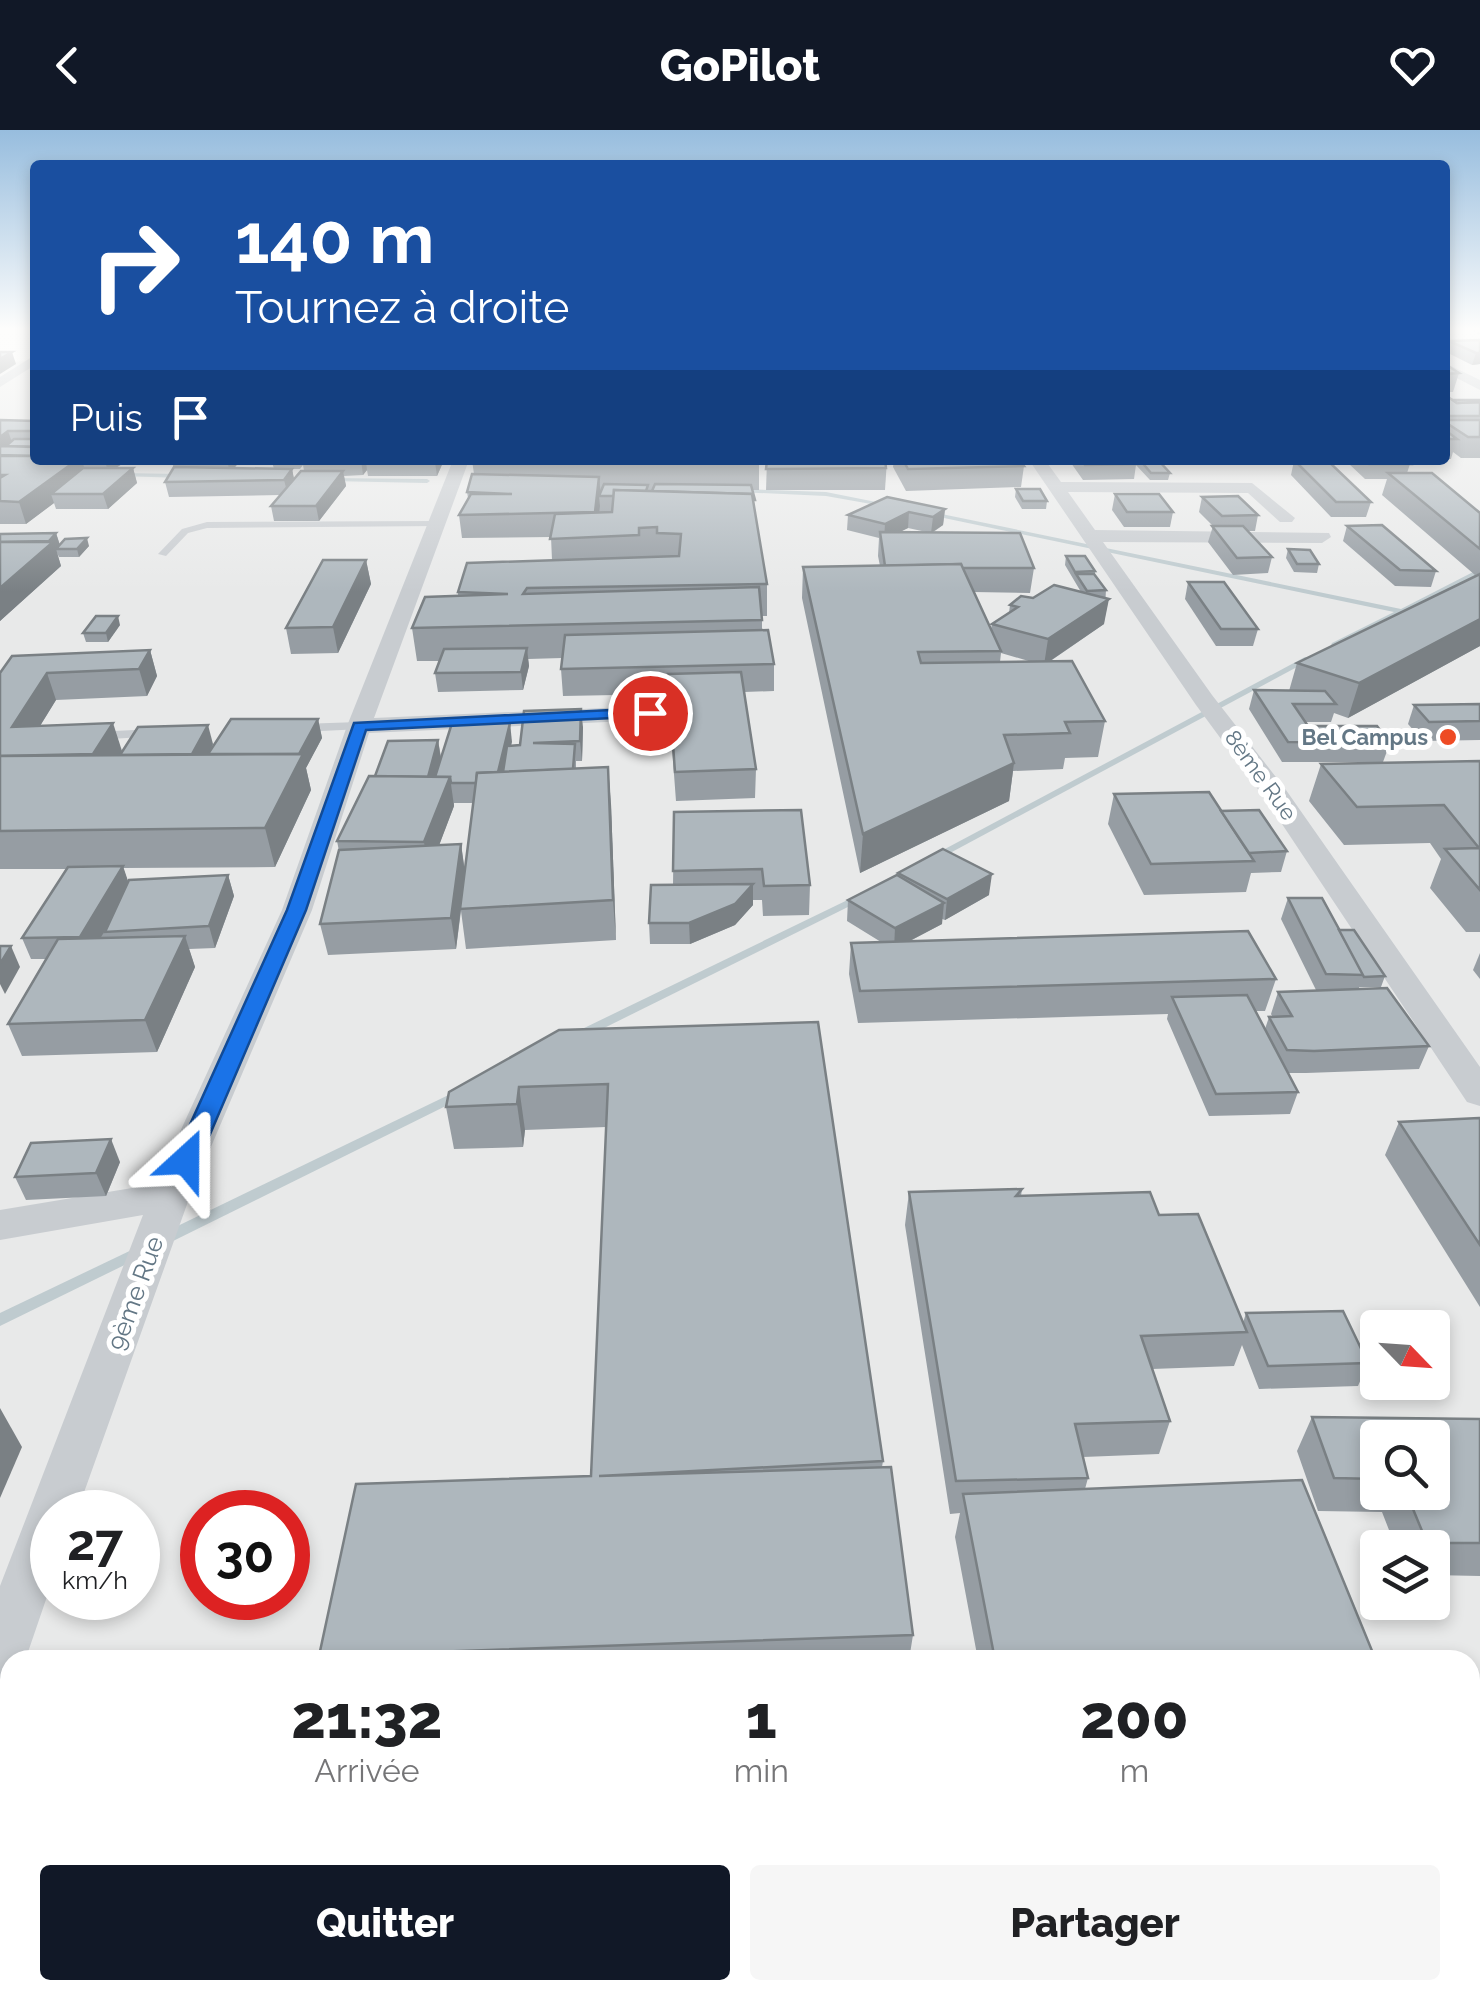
<!DOCTYPE html>
<html lang="fr">
<head>
<meta charset="utf-8">
<style>
	:root { --surface:#fff; --page:#f6f6f6; --text:#202124; --muted:#757577; --accent:#111827 }
	body { margin:0; font-family:Raleway,sans-serif; background:var(--page); color:var(--text); height:100vh; display:flex; flex-direction:column; font-size:38px; white-space:nowrap }
	* { box-sizing:border-box; margin:0 }
	p { font-size:32px; color:var(--muted) }
	.icon { flex:none; width:55px; height:55px; fill:none; stroke:currentColor; stroke-width:2; stroke-linecap:round; stroke-linejoin:round }
	.map { position:relative; flex:1; overflow:hidden }
	.sheet { position:absolute; left:0px; top:1520px; width:1480px; height:350px; display:flex; flex-direction:column; background:var(--surface); border-radius:30px 30px 0 0; box-shadow:0 5px 15px #0003 }
	.sheet>* { flex:none }
	.top-card { position:absolute; left:30px; top:30px; width:1420px; height:305px; border-radius:10px; box-shadow:0 5px 15px #0003; background:#1a4fa0; color:#fff; overflow:hidden }
	.needle { width:65px; rotate:115deg }
	.fabs { position:absolute; left:1360px; top:1180px; display:grid; gap:20px }
	.fabs a { display:grid; place-items:center; width:90px; height:90px; border-radius:10px; background:var(--surface); box-shadow:0 5px 15px #0003; font-size:50px }
	.speed { position:absolute; left:30px; top:1360px; display:flex; gap:20px; font-size:50px; font-weight:700; text-align:center }
	.speed>* { display:grid; place-content:center; width:130px; height:130px; border-radius:50%; background:var(--surface); box-shadow:0 5px 15px #0003; line-height:1 }
	.speed small { font-size:25px; font-weight:400 }
	.speed .limit { border:15px solid #d22; background:#fff; color:#111 }
	.pin { position:absolute; display:grid; place-items:center; width:85px; height:85px; color:#fff; margin:-42px; border:5px solid #fff; border-radius:50%; box-shadow:0 2px 10px #0007 }
	.me { position:absolute; width:110px; margin:-55px; rotate:24deg; stroke-linejoin:round; filter:drop-shadow(0 0 8px #0008) }
	.turn { display:flex; align-items:center; gap:35px; height:210px; padding:0 40px; font-size:45px }
	.turn .icon { width:130px; height:130px; stroke-width:2.5 }
	.turn b { display:block; font-size:70px; line-height:85px }
	.then { display:flex; align-items:center; height:95px; padding:0 40px; background:#0003; gap:20px; font-size:38px }
	.eta { display:flex; justify-content:space-evenly; align-items:center; height:170px; text-align:center }
	.eta b { font-size:60px; font-weight:800; line-height:70px }
	.cta { display:flex; gap:20px; margin-top:auto; padding:20px 40px }
	.cta a { flex:1; height:115px; border-radius:10px; background:var(--accent); color:#fff; font-size:40px; font-weight:800; line-height:115px; text-align:center }
	.cta a+a { background:var(--page); color:var(--text) }
	header { display:flex; justify-content:space-between; align-items:center; height:130px; padding:0 40px; background:var(--accent); color:#fff; font-size:45px; font-weight:800 }
	.map>svg:first-child { display:block }
</style>
</head>
<body>
<header><svg class="icon" aria-label="back" viewBox="0 0 24 24"><path d="M15 5l-7 7 7 7"/></svg>GoPilot<svg class="icon" aria-label="heart" viewBox="0 0 24 24"><path d="M12 20l-8-8c-3-5 5-10 8-4 3-6 11-1 8 4z"/></svg></header>
<div class="map">
<svg width="1480" height="1870" viewBox="0 0 1480 1870">
	<rect width="100%" height="100%" fill="#fafaf8"/>
	<path fill="#e8e9e9" fill-rule="evenodd" d="M1480,217V1870H0V232L35,231V330H1445V218ZM1378,1198H1432V1252H1378ZM1378,1308H1432V1362H1378ZM52,1382H138V1468H52ZM202,1382H288V1468H202ZM1378,1418H1432V1472H1378ZM10,1530H1470V1860H10Z"/>
	<g fill="none" stroke-linecap="round" stroke-linejoin="round">
		<g fill="#bfcbcf" fill-rule="evenodd">
			<polygon points="117,343 184,344 187,346 184,348 119,346"/>
			<polygon points="327,348 427,349 430,351 427,353 329,351"/>
			<polygon points="739,359 826,362 891,375 888,377 826,366 737,362"/>
			<polygon points="927,381 1401,479 1477,440 1480,440 1480,445 1335,517 1331,515 1332,513 1394,482 925,384"/>
			<polygon points="1305,527 1312,529 937,730 929,730 928,728"/>
			<polygon points="862,763 867,766 866,768 584,908 580,909 574,905 576,902"/>
			<polygon points="463,958 469,962 468,965 167,1114 162,1115 157,1114 155,1110 157,1106"/>
			<polygon points="140,1116 145,1117 147,1121 145,1125 0,1196 0,1183"/>
		</g>
		<polyline stroke="#c1c4c6" stroke-width="2.5" stroke-dasharray="2.5 2.5" stroke-linecap="butt" points="1473,200 1480,204"/>
		<g fill="#c8ccd0" fill-rule="evenodd">
			<polygon points="436,391 441,394 439,396 207,398 188,403 166,426 158,424 182,399 207,392"/>
			<polygon points="359,592 365,596 363,599 300,602 294,598 300,594"/>
			<polygon points="154,599 160,603 158,606 95,610 89,606 95,602"/>
		</g>
		<g fill="#c8ccd0" fill-rule="evenodd">
			<polygon points="35,225 35,235 0,257 0,247"/>
			<polygon points="1445,233 1480,250 1480,260 1445,242"/>
			<polygon points="453,330 469,330 374,588 650,576 662,583 650,590 369,603 312,780 190,1066 77,1382 52,1382 52,1452 27,1525 24,1530 10,1530 10,1547 0,1551 0,1456 143,1085 0,1110 0,1080 156,1054 282,780 347,596"/>
			<polygon points="1029,330 1045,330 1061,352 1252,353 1295,388 1292,392 1280,392 1248,363 1068,362 1095,400 1329,403 1331,407 1322,413 1103,412 1212,565 1286,660 1480,937 1480,976 1467,972 1266,670 1196,575"/>
		</g>
	</g>
	<g fill="#969da3" fill-rule="evenodd">
		<polygon points="1480,210 1480,234 1472,235 1446,222 1449,211"/>
		<polygon points="1445,234 1459,243 1453,262 1445,262"/>
		<polygon points="1445,265 1453,270 1480,270 1480,328 1461,328 1453,322 1451,329 1445,329"/>
		<polygon points="0,290 35,291 35,330 128,330 116,338 133,338 137,353 108,379 56,379 54,373 26,394 0,394"/>
		<path d="M171,330H241L234,338L274,339L272,332L274,330H444L437,346H368L367,340L363,345L344,346L346,356L319,391H274L271,376L280,365L169,367L165,352L174,338ZM303,335L304,341L294,349L292,339H300Z"/>
		<polygon points="472,330 759,330 759,360 752,360 767,454 767,486 762,486 762,501 774,534 774,561 744,562 756,639 755,668 676,671 668,564 563,566 561,539 562,528 528,529 529,536 523,560 438,562 435,543 440,531 417,531 412,498 458,466 458,462 552,430 551,407 462,408 459,385 468,368 467,362 474,344"/>
		<polygon points="767,330 887,330 885,360 766,360"/>
		<polygon points="894,330 1019,330 1024,336 1021,357 906,361 893,337"/>
		<polygon points="1071,330 1132,330 1134,331 1134,330 1158,330 1170,343 1168,350 1150,350 1136,335 1134,349 1083,350 1071,333"/>
		<polygon points="1267,330 1327,330 1371,372 1366,387 1331,387 1291,345 1294,331"/>
		<polygon points="1333,330 1405,330 1410,334 1407,343 1480,383 1480,443 1475,445 1382,365 1387,349 1365,349 1348,333 1348,330"/>
		<polygon points="1016,359 1047,371 1046,379 1022,379 1015,367"/>
		<polygon points="1115,364 1173,382 1170,397 1124,397 1112,380"/>
		<polygon points="1202,367 1258,385 1255,401 1248,401 1272,427 1268,443 1233,445 1208,412 1213,396 1199,382"/>
		<path d="M945,379L943,395L932,403L1034,438L1030,463L974,462L991,499L992,494L1009,483L1010,475L1033,468L1081,462L1065,435L1066,426L1095,441V445L1106,460L1104,494L1049,532L1105,591L1098,627L1065,628L1063,639L1013,641L1009,671L860,743L802,468L803,437L880,436L878,426L879,408L847,400L848,385ZM908,398L931,403L899,402ZM1001,523L1032,532H1000Z"/>
		<polygon points="1347,396 1436,441 1431,457 1395,456 1343,411"/>
		<polygon points="56,403 60,415 89,416 79,427 59,427 57,423 61,436 0,491 0,404"/>
		<polygon points="1288,419 1319,434 1317,443 1294,442 1286,428"/>
		<polygon points="366,430 371,454 338,523 291,524 286,498"/>
		<polygon points="1480,444 1480,516 1348,588 1334,583 1331,592 1306,592 1308,596 1390,613 1383,632 1282,632 1249,579 1254,560 1289,561 1297,533"/>
		<polygon points="1188,452 1258,499 1253,516 1216,516 1185,469"/>
		<polygon points="120,495 108,512 86,512 83,503"/>
		<polygon points="150,520 157,546 147,566 56,570 40,596 122,621 119,625 213,614 209,624 318,589 322,608 306,638 311,660 275,737 123,738 128,752 228,745 234,766 215,818 189,819 195,837 157,922 22,926 8,894 46,829 31,829 22,808 67,739 0,739 0,543"/>
		<polygon points="1480,574 1480,610 1423,611 1408,594 1414,575"/>
		<path d="M510,593L511,616L520,615L583,597L582,631H576V639L611,674L616,810L466,819L461,781L456,819L328,825L320,794L339,721L337,711L375,646L438,610L441,627ZM454,673H473L465,741L461,714L439,715L454,676Z"/>
		<polygon points="1480,631 1480,802 1466,802 1430,758 1441,729 1430,713 1344,715 1309,671 1321,634"/>
		<polygon points="1114,664 1221,681 1287,721 1281,742 1251,743 1246,762 1144,765 1108,694"/>
		<polygon points="674,682 810,755 809,785 763,786 762,770 753,770 753,775 735,795 690,814 650,814 649,793 673,755"/>
		<polygon points="898,743 989,765 945,790 942,789 942,794 910,811 1276,849 1265,881 1255,881 1265,899 1269,887 1272,886 1271,884 1278,862 1316,860 1281,789 1288,768 1339,800 1385,846 1381,857 1359,857 1359,859 1429,916 1419,939 1306,943 1288,943 1298,962 1290,984 1209,986 1167,889 1168,884 858,893 849,844 851,813 881,812 847,791 848,770 898,746"/>
		<polygon points="1480,823 1480,849 1473,840"/>
		<polygon points="818,892 883,1331 882,1337 913,1505 909,1530 320,1530 319,1526 591,1346 606,997 525,1000 523,1017 454,1019 446,977 449,962"/>
		<polygon points="1480,988 1480,1177 1385,1025 1399,992"/>
		<polygon points="120,1032 106,1066 26,1070 15,1047"/>
		<polygon points="1022,1059 1021,1066 1159,1085 1243,1193 1246,1183 1368,1233 1358,1256 1259,1259 1242,1215 1234,1236 1152,1239 1170,1291 1159,1324 1083,1327 1088,1348 1085,1359 1375,1528 1374,1530 978,1530 955,1407 960,1383 950,1384 905,1095 909,1062"/>
		<path d="M1312,1287L1480,1289V1446L1432,1445V1418H1396L1382,1382L1318,1381L1297,1321ZM1378,1308L1432,1362H1378Z"/>
		<polygon points="1470,1640 1480,1640 1480,1787 1470,1764"/>
		<polygon points="10,1682 10,1809 0,1799 0,1709"/>
	</g>
	<g fill="#7a8084">
		<polygon points="12,222 16,234 0,244 0,229"/>
		<polygon points="1476,223 1480,223 1480,234 1472,235"/>
		<polygon points="8,301 13,315 0,325 0,307"/>
		<polygon points="77,330 82,330 87,348 51,364 54,373 26,394 19,372"/>
		<polygon points="105,330 128,330 108,343"/>
		<polygon points="227,330 241,330 230,343"/>
		<polygon points="361,330 373,330 366,332 367,340 363,345"/>
		<polygon points="436,330 444,330 437,346 435,332"/>
		<polygon points="133,338 137,353 108,379 103,364"/>
		<polygon points="292,339 295,354 288,365 284,350"/>
		<polygon points="343,341 346,356 319,391 316,376"/>
		<polygon points="599,347 601,366 599,366 600,376 596,407 595,384"/>
		<polygon points="945,379 943,395 931,403 933,387"/>
		<polygon points="909,382 908,398 884,410 885,394"/>
		<polygon points="56,403 61,419 56,419 61,436 0,491 0,458"/>
		<polygon points="87,408 89,416 79,427 77,419"/>
		<polygon points="366,430 371,454 338,523 333,497"/>
		<polygon points="1109,469 1104,494 1044,535 1048,509"/>
		<polygon points="118,486 120,495 108,512 106,503"/>
		<polygon points="1480,489 1480,516 1348,588 1359,553"/>
		<polygon points="527,518 529,536 523,560 521,542"/>
		<polygon points="150,520 157,546 147,566 139,539"/>
		<polygon points="47,543 56,570 22,625 12,597"/>
		<polygon points="581,579 583,597 582,631 580,611"/>
		<polygon points="318,589 322,608 306,638 311,660 275,737 265,698 293,635"/>
		<polygon points="113,593 122,621 103,653 93,624"/>
		<polygon points="510,593 512,612 503,652 496,653"/>
		<polygon points="208,595 213,614 195,651 189,631"/>
		<polygon points="438,610 441,630 435,654 427,650"/>
		<polygon points="1014,633 1009,671 860,743 863,704"/>
		<polygon points="608,637 611,674 616,810 613,770"/>
		<polygon points="450,647 454,676 429,742 424,712"/>
		<polygon points="461,714 465,744 456,819 451,788"/>
		<polygon points="123,736 130,757 89,828 80,807"/>
		<polygon points="992,744 989,765 945,790 947,769"/>
		<polygon points="228,745 234,766 215,818 209,796"/>
		<polygon points="753,754 753,775 735,795 690,814 689,793"/>
		<polygon points="944,773 942,794 894,819 895,798"/>
		<polygon points="185,806 195,837 157,922 145,890"/>
		<polygon points="11,816 20,837 5,864 0,854 0,834"/>
		<polygon points="519,957 525,1000 523,1017 517,974"/>
		<polygon points="111,1009 120,1032 106,1066 96,1043"/>
		<polygon points="0,1278 22,1317 0,1368"/>
	</g>
	<g fill="#aeb7bd" stroke="#7a8084" stroke-width="2.5">
		<polygon points="1480,210 1480,223 1476,223 1449,211"/>
		<polygon points="0,222 12,222 0,229"/>
		<polygon points="1445,234 1459,243 1445,244"/>
		<polygon points="1445,265 1457,273 1480,272 1480,286 1445,286"/>
		<polygon points="1453,270 1480,270 1480,272 1457,273"/>
		<polygon points="0,290 35,291 35,301 8,301 0,307"/>
		<polygon points="1445,290 1480,290 1480,307 1468,307 1445,292"/>
		<polygon points="1445,300 1457,309 1445,309"/>
		<polygon points="14,309 35,309 35,317 6,316"/>
		<polygon points="0,316 35,317 35,326 0,325"/>
		<polygon points="0,326 35,326 35,330 77,330 19,372 0,371 0,348 5,345 0,345"/>
		<polygon points="274,330 300,330 299,332 272,332"/>
		<polygon points="367,330 436,330 435,332 366,332"/>
		<polygon points="687,330 759,330 759,332"/>
		<polygon points="767,330 885,330 886,338 766,339"/>
		<polygon points="903,330 1019,330 1024,336 908,339"/>
		<polygon points="1081,330 1132,330 1136,334 1085,335"/>
		<polygon points="1140,330 1158,330 1170,343 1151,343"/>
		<polygon points="1294,330 1327,330 1371,372 1336,372"/>
		<polygon points="1364,330 1405,330 1410,334 1369,334"/>
		<polygon points="174,337 292,339 284,350 165,352"/>
		<polygon points="83,338 133,338 103,364 51,364"/>
		<polygon points="301,341 343,341 316,376 271,376"/>
		<polygon points="1388,343 1432,343 1480,383 1480,419"/>
		<polygon points="472,344 599,347 595,382 459,385 471,364 512,364 467,362"/>
		<polygon points="604,354 648,355 646,361 614,360 614,366 599,366"/>
		<polygon points="655,354 751,355 755,370 753,370 752,364 652,361"/>
		<polygon points="1016,359 1040,359 1047,371 1023,371"/>
		<polygon points="614,360 752,364 767,454 527,458 523,464 759,457 762,490 412,498 425,467 508,464 458,462 467,433 679,426 681,404 657,403 657,397 639,398 639,405 550,409 555,384 612,382"/>
		<polygon points="1115,364 1159,364 1173,382 1127,382"/>
		<polygon points="1238,366 1258,385 1222,386 1202,367"/>
		<polygon points="887,367 945,379 933,387 909,382 885,394 848,385"/>
		<polygon points="1382,395 1436,441 1400,440 1347,396"/>
		<polygon points="1212,396 1243,396 1272,427 1237,428"/>
		<polygon points="880,402 1020,403 1034,438 962,438 961,434 885,436"/>
		<polygon points="56,403 49,411 0,412 0,404"/>
		<polygon points="87,408 77,419 56,419 65,409"/>
		<polygon points="0,412 53,412 0,458"/>
		<polygon points="1288,419 1310,420 1319,434 1297,434"/>
		<polygon points="1066,426 1085,426 1095,441 1075,442"/>
		<polygon points="323,430 366,430 333,497 286,498"/>
		<polygon points="961,434 1001,521 918,522 921,533 1072,531 1105,591 1065,592 1070,603 1004,605 1014,633 863,704 803,437"/>
		<polygon points="1076,444 1094,444 1106,460 1087,461"/>
		<polygon points="1480,444 1480,489 1359,553 1297,533"/>
		<polygon points="1188,452 1224,452 1258,499 1221,499"/>
		<polygon points="1054,455 1109,469 1048,509 992,494 1018,477 1010,475 1021,466 1033,468"/>
		<polygon points="96,486 118,486 106,503 83,503"/>
		<polygon points="768,500 774,534 561,539 565,505"/>
		<polygon points="527,518 521,542 435,543 444,519"/>
		<polygon points="150,520 139,539 47,543 12,597 113,593 93,624 0,626 0,543 12,526"/>
		<polygon points="741,542 756,639 675,642 668,544"/>
		<polygon points="1254,560 1325,561 1336,574 1293,574 1308,596 1377,596 1390,613 1288,612"/>
		<polygon points="1480,574 1480,591 1429,592 1414,575"/>
		<polygon points="581,579 580,611 533,613 575,614 573,639 503,642 507,616 520,615 524,581"/>
		<polygon points="231,589 318,589 299,624 208,624"/>
		<polygon points="452,593 510,593 498,642 477,643 476,653 451,653 450,647 435,647"/>
		<polygon points="208,595 192,624 120,625 138,597"/>
		<polygon points="438,610 428,647 375,646 388,611"/>
		<polygon points="303,624 265,698 0,701 0,626"/>
		<polygon points="1480,631 1480,760 1445,719 1479,718 1444,675 1357,677 1321,634"/>
		<polygon points="608,637 613,770 460,779 477,643"/>
		<polygon points="369,646 450,647 424,712 337,711"/>
		<polygon points="1209,662 1254,731 1151,734 1114,664"/>
		<polygon points="801,680 810,755 764,756 762,739 673,741 674,682"/>
		<polygon points="1259,680 1287,721 1249,723 1221,681"/>
		<polygon points="461,714 451,788 320,794 339,720"/>
		<polygon points="943,719 992,744 947,769 898,743"/>
		<polygon points="123,736 80,807 22,808 68,737"/>
		<polygon points="228,745 209,796 105,802 129,750"/>
		<polygon points="897,745 944,773 895,798 848,770"/>
		<polygon points="753,754 735,774 689,793 649,793 651,755"/>
		<polygon points="1288,768 1322,768 1364,845 1326,844"/>
		<polygon points="1339,800 1354,800 1385,846 1364,847"/>
		<polygon points="1248,801 1276,849 860,861 851,813"/>
		<polygon points="185,806 145,890 8,894 58,809"/>
		<polygon points="0,816 11,816 0,834"/>
		<polygon points="1387,858 1429,916 1314,921 1287,920 1269,887 1292,886 1278,862"/>
		<polygon points="1247,865 1298,962 1216,964 1172,867"/>
		<polygon points="818,892 883,1331 599,1346 891,1337 913,1505 319,1526 356,1354 591,1346 608,954 519,957 517,974 446,977 449,962 559,900"/>
		<polygon points="1479,988 1480,988 1480,1115 1399,992"/>
		<polygon points="111,1009 96,1043 15,1047 31,1013"/>
		<polygon points="1022,1059 1016,1066 1150,1062 1159,1085 1198,1084 1247,1202 1141,1206 1170,1291 1075,1294 1088,1348 956,1351 909,1062"/>
		<polygon points="1343,1181 1368,1233 1268,1236 1246,1183"/>
		<polygon points="1312,1287 1480,1289 1480,1413 1427,1413 1406,1362 1432,1362 1432,1308 1378,1308 1378,1349 1334,1348"/>
		<polygon points="1302,1350 1375,1528 1335,1530 995,1530 963,1364"/>
		<polygon points="1470,1640 1480,1640 1480,1676 1470,1653"/>
		<polygon points="10,1682 10,1773 0,1774 0,1709"/>
		<polygon points="1470,1840 1480,1840 1480,1870 1062,1870 1200,1860 1470,1860"/>
	</g>
	<linearGradient id="sky" x2="0" y2="1"><stop stop-color="#97bdde"/><stop offset="0.43" stop-color="#fdfdfc"/><stop offset="1" stop-color="#fdfdfc" stop-opacity="0"/></linearGradient>
	<rect width="1480" height="462" fill="url(#sky)"/>
	<polygon fill="#1a73e8" stroke="#114b97" stroke-width="2.5" points="650,578 658,583 655,586 366,600 306,780 199,1030 186,1039 178,1036 174,1030 287,780 354,593"/>
	<circle fill="#ee4b24" stroke="#fff" stroke-width="4" cx="1448" cy="607" r="10"/>
	<g text-anchor="middle" dominant-baseline="central" stroke-width="10" stroke-linejoin="round" paint-order="stroke">
		<g font-size="22" font-weight="bold" fill="#637785" stroke="#fff" text-anchor="end">
			<text x="1428" y="607">Bel Campus</text>
		</g>
		<g font-size="22" fill="#637785" stroke="#fff">
			<text transform="translate(1261 645) rotate(54)">8ème Rue</text>
		</g>
		<g font-size="25" fill="#637785" stroke="#fff">
			<text transform="translate(135 1163) rotate(-70)">9ème Rue</text>
		</g>
	</g>
</svg>
<div class="fabs">
<a><svg class="needle" viewBox="-14 -14 28 28"><path d="M0-13l5 13h-10z" fill="#e53935"/><path d="M0 13l5-13h-10z" fill="#757577"/></svg></a>
<a><svg class="icon" aria-label="search" viewBox="0 0 24 24"><circle cx="10" cy="10" r="6"/><path d="M15 15l6 6"/></svg></a>
<a><svg class="icon" aria-label="layers" viewBox="0 0 24 24"><path d="M12 4l9 5-9 5-9-5zM3 14l9 5 9-5"/></svg></a>
</div>
<div class="speed"><div>27<small>km/h</small></div><div class="limit">30</div></div>
<div class="pin" style="left:650px;top:583px;background:#d93025"><svg class="icon" aria-label="arrive" viewBox="0 0 24 24"><path d="M6 21V4h12l-3 4 3 4H6"/></svg></div>
<svg class="me" style="left:186px;top:1030px" viewBox="-20 -20 40 40"><path d="M0-17L14 15 0 8-14 15z" fill="#1a73e8" stroke="#fff" stroke-width="4"/></svg>
<div class="top-card">
<div class="turn"><svg class="icon" aria-label="right" viewBox="0 0 24 24"><path d="M7 20v-9h11M14 6l5 5-5 5"/></svg><div><b>140 m</b>Tournez à droite</div></div>
<div class="then">Puis<svg class="icon" aria-label="arrive" viewBox="0 0 24 24"><path d="M6 21V4h12l-3 4 3 4H6"/></svg></div>
</div>
<section class="sheet">
<div class="eta">
<div><b>21:32</b><p>Arrivée</p></div>
<div><b>1</b><p>min</p></div>
<div><b>200</b><p>m</p></div>
</div>
<div class="cta"><a>Quitter</a><a>Partager</a></div>
</section>
</div>
</body>
</html>
